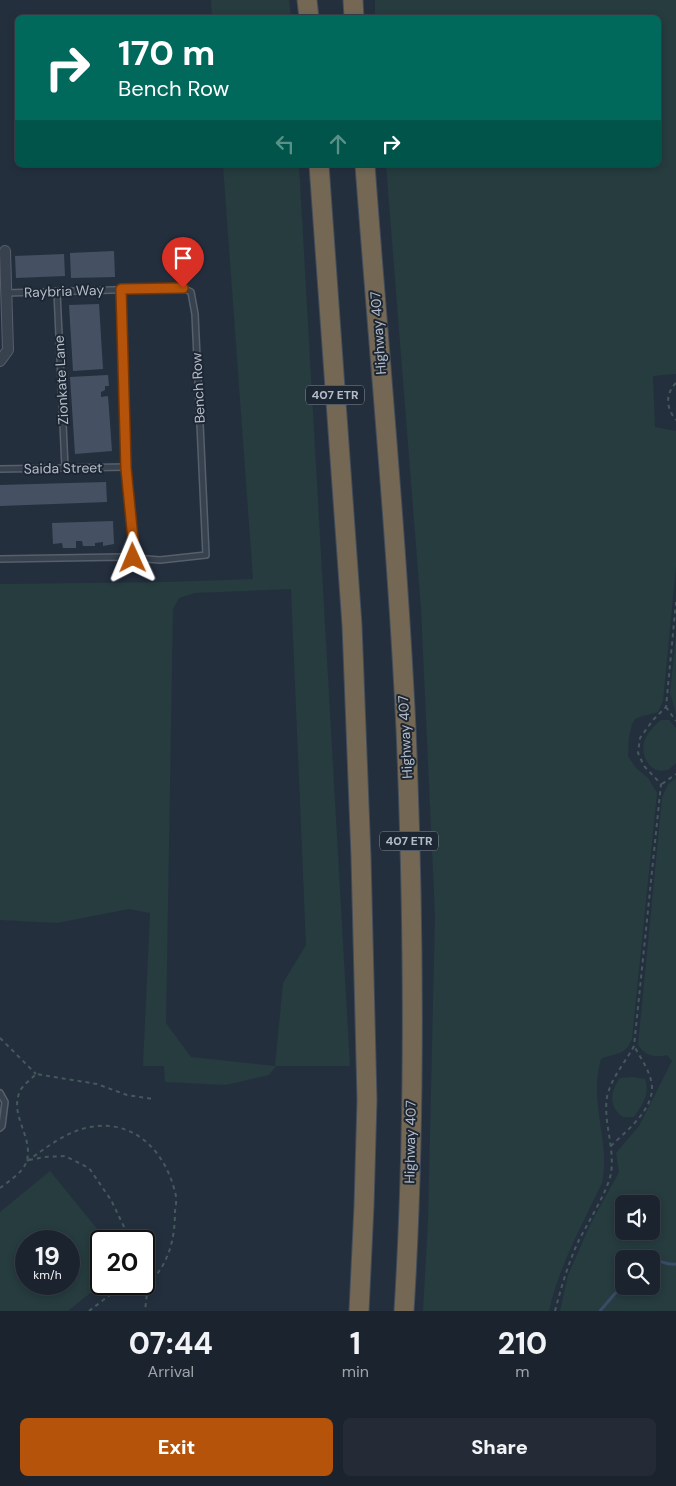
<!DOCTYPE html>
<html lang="en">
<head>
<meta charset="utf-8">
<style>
	:root { --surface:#1b232e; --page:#242b36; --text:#f1f3f6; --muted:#a0a4aa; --line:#39404a; --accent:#b45309 }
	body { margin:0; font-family:"DM Sans",sans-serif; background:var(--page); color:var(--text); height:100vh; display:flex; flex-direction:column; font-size:19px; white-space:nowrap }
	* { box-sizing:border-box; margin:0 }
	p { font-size:16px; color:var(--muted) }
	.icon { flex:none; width:28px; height:28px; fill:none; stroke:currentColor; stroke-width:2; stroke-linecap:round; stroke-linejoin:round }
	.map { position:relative; height:1311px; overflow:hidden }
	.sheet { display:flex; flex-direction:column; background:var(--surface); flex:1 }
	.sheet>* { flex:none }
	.hud { position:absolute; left:15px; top:15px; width:646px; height:152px; border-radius:8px; box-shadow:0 2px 8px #0003,0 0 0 1px var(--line); background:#00695c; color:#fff; overflow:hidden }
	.tools { position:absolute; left:615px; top:1195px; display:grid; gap:10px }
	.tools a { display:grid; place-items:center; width:45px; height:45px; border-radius:8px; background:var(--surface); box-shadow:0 2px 8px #0003,0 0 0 1px var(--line); font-size:25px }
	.speed { position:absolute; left:15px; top:1230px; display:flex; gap:10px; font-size:25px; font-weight:700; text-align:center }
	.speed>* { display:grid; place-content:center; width:65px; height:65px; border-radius:50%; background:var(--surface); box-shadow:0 2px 8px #0003,0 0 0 1px var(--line); line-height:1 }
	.speed small { font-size:12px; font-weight:400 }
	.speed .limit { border:2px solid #111; border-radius:8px; background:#fff; color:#111 }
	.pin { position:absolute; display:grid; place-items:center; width:42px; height:42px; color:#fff; margin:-51px -21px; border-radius:50% 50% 50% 0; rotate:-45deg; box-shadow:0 0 5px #0007 }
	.pin .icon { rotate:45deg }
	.me { position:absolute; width:55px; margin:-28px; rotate:359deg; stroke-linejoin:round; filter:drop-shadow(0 0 4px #0008) }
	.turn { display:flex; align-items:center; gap:18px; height:105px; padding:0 20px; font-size:22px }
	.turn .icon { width:65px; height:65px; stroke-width:2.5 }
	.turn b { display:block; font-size:35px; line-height:42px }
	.lanes { display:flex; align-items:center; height:48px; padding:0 20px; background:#0003; justify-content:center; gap:25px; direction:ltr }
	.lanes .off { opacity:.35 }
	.eta { display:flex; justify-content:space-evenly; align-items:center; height:85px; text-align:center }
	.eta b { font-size:30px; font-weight:800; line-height:35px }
	.button { display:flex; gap:10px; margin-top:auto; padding:10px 20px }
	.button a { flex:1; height:58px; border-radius:8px; background:var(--accent); color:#fff; font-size:20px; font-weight:800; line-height:58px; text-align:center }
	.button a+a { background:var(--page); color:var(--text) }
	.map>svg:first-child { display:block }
</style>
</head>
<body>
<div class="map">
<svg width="676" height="1311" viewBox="0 0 676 1311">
	<rect width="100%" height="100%" fill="#242f3e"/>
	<g fill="#263c3f" fill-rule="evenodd">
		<polygon points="211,0 289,0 291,17 212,17"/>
		<path d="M375,0H676V374L653,376L655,427L676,431V566L663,701L658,712L636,718L632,724L629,737L628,756L636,768L648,778L657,793L632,1039C624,1057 617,1052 601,1059C588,1104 611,1141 602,1183C582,1225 559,1266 549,1311H423L428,1221L435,915L421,609L386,165H659V18L375,17Z"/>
		<path d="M223,165H299L350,1066H276L269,1075L226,1085L165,1082L164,1066H143L150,913L129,909L57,923L0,920V584L167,582L253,579ZM291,589L306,945L283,983L275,1066L191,1057L166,1023L173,609L179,598L195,593Z"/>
		<polygon points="676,635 676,713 670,693"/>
		<path d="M661,720H669L676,728V763C673,766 670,769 667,770C651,775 640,756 644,742C647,733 654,726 661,720Z"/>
		<path d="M676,778V1311H560L568,1275L591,1223L619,1172L616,1153L639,1126L672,1061L667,1055C654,1058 646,1056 638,1045L662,798L668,784ZM624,1204H651V1231H624ZM624,1259H651V1286H624Z"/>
		<path d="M633,1077L645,1079C650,1094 643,1104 634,1117H623C608,1106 610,1092 620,1078Z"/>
		<path d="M50,1171L107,1241H101V1284L68,1311H0V1212ZM26,1241H69V1284H26Z"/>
	</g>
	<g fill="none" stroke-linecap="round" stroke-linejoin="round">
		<g stroke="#394c67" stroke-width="3">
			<path d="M647,1259C658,1257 663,1266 676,1264"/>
			<polyline points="600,1311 624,1283"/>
		</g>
	</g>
	<g fill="#455162">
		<polygon points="114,251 115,277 71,278 70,253"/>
		<polygon points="64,254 65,276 16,278 15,256"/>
		<polygon points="99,304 103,369 73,371 69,305"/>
		<polygon points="108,375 109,386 105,386 105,390 101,392 101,397 108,396 112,451 75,454 70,377"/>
		<polygon points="106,482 107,502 0,506 0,485"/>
		<polygon points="113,521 114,544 103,546 103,542 95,543 95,546 83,546 82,541 76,541 76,548 63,548 62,543 53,544 52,523"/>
	</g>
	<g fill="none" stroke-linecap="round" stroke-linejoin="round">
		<defs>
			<g id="service">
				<polyline points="121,289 127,467 133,539 133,558"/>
				<polyline points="57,291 65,468"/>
				<polyline points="0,469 127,467"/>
				<polyline points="0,559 121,557 160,560 206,555 195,314 191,292 183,288 6,293"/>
				<polyline points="0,1093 5,1102 2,1126 0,1128"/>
			</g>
			<polyline id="minor" points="0,361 8,350 5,251"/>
			<g id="motorway">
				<polyline points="307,0 309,18"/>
				<polyline points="353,0 354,18"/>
				<polyline points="319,165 352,625 361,857 367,1100 364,1206 359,1311"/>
				<path d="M365,165C379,353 397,541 406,729C414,923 416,1117 404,1311"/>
			</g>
		</defs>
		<use href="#service" stroke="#565f6c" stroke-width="8"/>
		<use href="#minor" stroke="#565f6c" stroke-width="12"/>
		<use href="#motorway" stroke="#434c59" stroke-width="21"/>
		<g stroke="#44595c" stroke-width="2" stroke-dasharray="4 4" stroke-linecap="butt">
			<path d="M676,383C665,394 666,408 676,420"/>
			<polyline points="666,707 676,721"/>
			<polyline points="662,784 676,774"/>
			<polyline points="0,1038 36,1074"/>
			<path d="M611,1146C626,1131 650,1113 652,1090C653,1075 641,1059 634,1046"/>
			<polyline points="29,1160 44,1157 65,1156 89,1168 111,1200 131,1241"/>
			<path d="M27,1161C49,1146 70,1128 98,1126C139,1123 166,1155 175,1192C177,1198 176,1205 175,1211C175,1239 169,1264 148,1284"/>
			<path d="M0,1188C9,1181 24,1172 27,1160C33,1136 9,1115 20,1091C23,1085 31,1079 36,1074L97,1084L127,1095L153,1099"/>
			<polyline points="144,1272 148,1284 145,1311"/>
			<polyline points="89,1311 124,1284"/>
			<path d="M555,1311C561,1288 568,1264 578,1242C587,1224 608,1191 611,1173C615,1147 603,1122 607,1097C611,1078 625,1063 634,1046L661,784L644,766L638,753L640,738L653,720L666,707L676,602"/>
		</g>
		<use href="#service" stroke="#38414e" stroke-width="5"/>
		<use href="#minor" stroke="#38414e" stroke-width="10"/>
		<use href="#motorway" stroke="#746855" stroke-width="19"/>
	</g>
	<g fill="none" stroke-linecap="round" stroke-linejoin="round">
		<defs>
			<polyline id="route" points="133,558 133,539 126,468 121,289 183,288"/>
		</defs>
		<use href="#route" stroke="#753606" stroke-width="12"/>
		<use href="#route" stroke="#b45309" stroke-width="9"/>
	</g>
	<g text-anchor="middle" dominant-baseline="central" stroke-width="4" stroke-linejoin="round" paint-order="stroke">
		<g fill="#1d2633" stroke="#878f9c" stroke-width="1">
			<rect x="306" y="385.5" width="58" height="19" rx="4"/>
			<rect x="380" y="831.5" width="58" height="19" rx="4"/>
		</g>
		<g font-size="12" font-weight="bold" fill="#b4bcc9">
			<text x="335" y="395">407 ETR</text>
			<text x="409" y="841">407 ETR</text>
		</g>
		<g font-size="14" fill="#b4bcc9" stroke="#1d2633">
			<text transform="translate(64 291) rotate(-2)">Raybria Way</text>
			<text transform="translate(378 333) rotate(-94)">Highway 407</text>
			<text transform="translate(61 380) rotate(-93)">Zionkate Lane</text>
			<text transform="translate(198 388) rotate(-93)">Bench Row</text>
			<text transform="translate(63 468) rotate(-1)">Saida Street</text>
			<text transform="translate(405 737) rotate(-93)">Highway 407</text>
			<text transform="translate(410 1142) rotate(-89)">Highway 407</text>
		</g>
	</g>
</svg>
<div class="tools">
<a><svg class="icon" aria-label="sound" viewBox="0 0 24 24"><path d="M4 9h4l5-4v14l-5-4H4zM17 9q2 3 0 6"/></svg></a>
<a><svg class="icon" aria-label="search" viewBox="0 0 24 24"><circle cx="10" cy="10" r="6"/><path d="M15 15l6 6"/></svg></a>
</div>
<div class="speed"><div>19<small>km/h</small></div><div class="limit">20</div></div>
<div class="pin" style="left:183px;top:288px;background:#d93025"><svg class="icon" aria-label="arrive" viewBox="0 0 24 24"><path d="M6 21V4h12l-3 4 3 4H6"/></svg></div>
<svg class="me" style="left:133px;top:558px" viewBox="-20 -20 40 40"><path d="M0-17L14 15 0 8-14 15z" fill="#b45309" stroke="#fff" stroke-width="4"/></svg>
<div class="hud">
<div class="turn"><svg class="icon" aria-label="right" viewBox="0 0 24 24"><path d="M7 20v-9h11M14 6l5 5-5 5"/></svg><div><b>170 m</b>Bench Row</div></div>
<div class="lanes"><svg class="icon off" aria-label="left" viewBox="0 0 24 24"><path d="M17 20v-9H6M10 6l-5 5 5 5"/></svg><svg class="icon off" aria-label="ahead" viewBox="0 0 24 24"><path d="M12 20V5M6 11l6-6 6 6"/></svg><svg class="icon" aria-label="right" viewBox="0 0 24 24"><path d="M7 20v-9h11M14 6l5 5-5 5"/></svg></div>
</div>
</div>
<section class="sheet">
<div class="eta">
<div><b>07:44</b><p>Arrival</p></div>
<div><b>1</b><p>min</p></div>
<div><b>210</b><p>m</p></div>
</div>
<div class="button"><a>Exit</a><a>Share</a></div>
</section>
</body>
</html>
